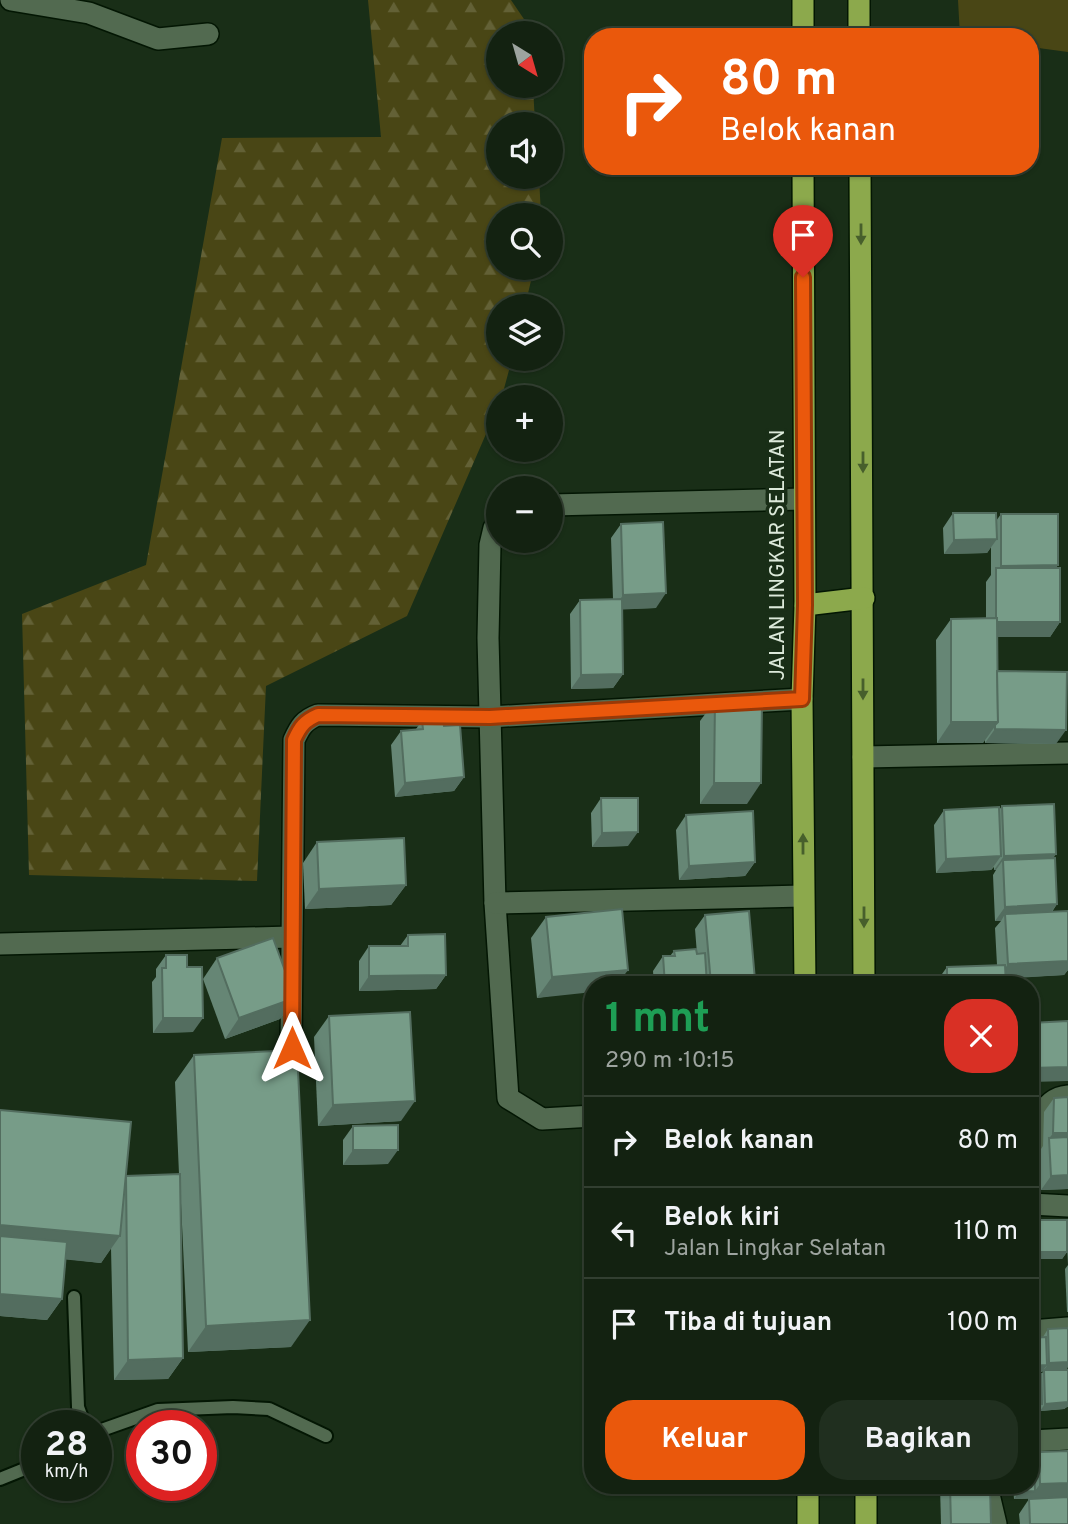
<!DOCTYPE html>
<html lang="id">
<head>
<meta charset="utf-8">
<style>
	:root { --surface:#132211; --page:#202f1f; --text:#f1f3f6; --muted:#9da49f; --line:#323f31; --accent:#ea580c }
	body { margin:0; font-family:Overpass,sans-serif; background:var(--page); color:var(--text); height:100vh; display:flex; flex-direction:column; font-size:26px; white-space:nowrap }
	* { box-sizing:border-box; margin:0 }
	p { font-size:23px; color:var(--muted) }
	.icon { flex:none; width:38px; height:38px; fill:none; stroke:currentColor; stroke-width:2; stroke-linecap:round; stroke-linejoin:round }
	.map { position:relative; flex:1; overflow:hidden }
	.sheet { position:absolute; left:584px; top:976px; width:455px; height:518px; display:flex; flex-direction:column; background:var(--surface); border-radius:28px; box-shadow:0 2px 5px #0004,0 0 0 2px var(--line) }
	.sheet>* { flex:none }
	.guide { position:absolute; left:584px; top:28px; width:455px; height:147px; border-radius:28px; box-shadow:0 2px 5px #0004,0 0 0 2px var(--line); background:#ea580c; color:#fff; overflow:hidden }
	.needle { width:46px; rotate:143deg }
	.tools { position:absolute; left:486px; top:21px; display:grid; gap:14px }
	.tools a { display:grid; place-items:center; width:77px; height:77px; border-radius:50%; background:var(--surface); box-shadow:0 2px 5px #0004,0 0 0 2px var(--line); font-size:35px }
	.speed { position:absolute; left:21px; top:1410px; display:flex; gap:14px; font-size:35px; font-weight:700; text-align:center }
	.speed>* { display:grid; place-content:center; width:91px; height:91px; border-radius:50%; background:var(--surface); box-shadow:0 2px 5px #0004,0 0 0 2px var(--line); line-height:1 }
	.speed small { font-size:18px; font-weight:400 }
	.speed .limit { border:10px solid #d22; background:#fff; color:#111 }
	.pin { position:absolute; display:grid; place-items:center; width:60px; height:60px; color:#fff; margin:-72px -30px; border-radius:50% 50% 50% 0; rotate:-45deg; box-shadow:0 0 7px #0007 }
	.pin .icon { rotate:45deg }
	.me { position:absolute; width:77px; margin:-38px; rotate:0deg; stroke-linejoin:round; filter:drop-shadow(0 0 5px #0008) }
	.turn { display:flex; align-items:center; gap:24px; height:147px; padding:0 21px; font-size:32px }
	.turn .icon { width:91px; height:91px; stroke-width:2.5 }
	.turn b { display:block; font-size:49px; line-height:60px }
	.round { display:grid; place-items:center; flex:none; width:74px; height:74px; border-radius:28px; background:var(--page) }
	.head { display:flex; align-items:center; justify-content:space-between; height:119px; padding:0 21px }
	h1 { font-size:42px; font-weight:700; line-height:52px; color:#1e9e55 }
	.primary-button { display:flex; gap:14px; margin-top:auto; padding:14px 21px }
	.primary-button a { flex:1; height:80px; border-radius:28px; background:var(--accent); color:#fff; font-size:28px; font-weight:700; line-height:80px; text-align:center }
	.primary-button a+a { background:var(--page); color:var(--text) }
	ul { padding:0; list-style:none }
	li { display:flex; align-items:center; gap:21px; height:91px; padding:0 21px; border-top:2px solid var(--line) }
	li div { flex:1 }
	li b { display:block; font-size:26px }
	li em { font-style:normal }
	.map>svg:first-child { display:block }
</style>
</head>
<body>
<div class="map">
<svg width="1068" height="1524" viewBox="0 0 1068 1524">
	<defs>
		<pattern id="forest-firs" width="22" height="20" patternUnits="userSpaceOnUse" patternTransform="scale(1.75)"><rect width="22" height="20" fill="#494615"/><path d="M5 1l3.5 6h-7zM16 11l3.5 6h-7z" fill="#636136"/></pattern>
	</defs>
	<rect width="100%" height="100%" fill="#192e17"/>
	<polygon fill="#494615" points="958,0 1068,0 1068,52 1031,47 1031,37 960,37"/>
	<polygon fill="url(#forest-firs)" points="368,0 511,0 530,28 530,33 499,33 499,86 533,86 535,124 499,124 499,177 539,177 541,215 499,215 499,268 534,268 525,306 499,306 499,359 512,359 502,396 499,397 499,404 407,616 266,686 257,881 29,875 22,614 146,565 222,138 381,137"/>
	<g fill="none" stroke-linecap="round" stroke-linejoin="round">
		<defs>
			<g id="lane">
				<polyline points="74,1297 78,1407 85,1426"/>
				<polyline points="96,1432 158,1410 233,1407 269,1409 326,1436"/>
				<polyline points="0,1479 37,1464"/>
			</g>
			<g id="street">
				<polyline points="11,0 89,13 158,39 208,34"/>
				<polyline points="551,505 804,499"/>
				<polyline points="499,521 494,528 490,545 488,638 495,903 508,1098 542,1119 593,1116"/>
				<polyline points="863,757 1068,753"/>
				<polyline points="495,903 803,896"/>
				<polyline points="0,944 291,937"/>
				<path d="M291,1048L294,740C300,727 304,720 318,715L490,717L802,699"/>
				<path d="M1031,1170C1035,1144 1034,1099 1068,1096"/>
				<polyline points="1031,1204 1068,1206"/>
				<polyline points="1031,1331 1068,1328"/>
				<polyline points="1031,1441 1068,1439"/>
				<polyline points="987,1486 996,1524"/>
			</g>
			<g id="highway">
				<polyline points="803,0 803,37"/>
				<polyline points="859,0 859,37"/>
				<polyline points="803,166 805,605 802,699 805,985"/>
				<polyline points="860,166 864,985"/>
				<polyline points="805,605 864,598"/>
				<polyline points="808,1486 808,1524"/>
				<polyline points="866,1486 866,1524"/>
			</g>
		</defs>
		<use href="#lane" stroke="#031603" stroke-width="16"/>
		<use href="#street" stroke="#031603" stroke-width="24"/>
		<use href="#highway" stroke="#031603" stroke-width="24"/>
		<use href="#lane" stroke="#526a50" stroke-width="12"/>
		<use href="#street" stroke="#526a50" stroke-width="21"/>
		<use href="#highway" stroke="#8ca94c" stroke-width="21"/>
	</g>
	<g fill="#668675">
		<polygon points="953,513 996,521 1001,514 1058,565 1056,568 1060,622 1050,637 997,637 997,671 1056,744 985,743 985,739 983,743 937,743 936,640 951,619 986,618 986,582 991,575 991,547 987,553 944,554 943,528"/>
		<polygon points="621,524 656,608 622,609 623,674 613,688 571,689 570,614 580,600 613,599 611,538"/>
		<polygon points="715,701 747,804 700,804 700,721"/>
		<polygon points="422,721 444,726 464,777 454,791 395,797 391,745 401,731 416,729"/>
		<polygon points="601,798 628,846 592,847 591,813"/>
		<polygon points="1002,806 1056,854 1053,858 1057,904 1052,912 1068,911 1068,970 1064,975 1005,978 1006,985 937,985 937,981 947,967 997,965 995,928 1001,921 995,921 993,875 996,870 994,870 994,867 991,870 936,873 934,825 944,810 999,810"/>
		<polygon points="686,815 755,862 745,876 679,880 676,830"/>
		<polygon points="317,842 406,885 391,905 305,909 303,863"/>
		<polygon points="705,915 755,980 783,985 654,985 653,971 663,956 670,956 674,951 697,954 695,929"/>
		<polygon points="546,917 617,985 537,998 531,938"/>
		<polygon points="408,935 446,975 436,989 359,991 359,961 369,946 400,946"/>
		<polygon points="166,955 187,967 193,1032 153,1033 152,982 156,977 156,969"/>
		<polygon points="217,958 295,998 280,1019 225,1039 203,979"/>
		<polygon points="329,1016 401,1121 318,1126 314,1037"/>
		<polygon points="194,1055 291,1347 188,1352 180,1182 183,1358 168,1379 114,1380 111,1248 101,1263 66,1259 62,1299 47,1320 0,1316 0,1110 126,1176 179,1174 175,1082"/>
		<polygon points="1054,1098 1068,1189 1041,1190 1039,1152 1043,1146 1044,1112"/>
		<polygon points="353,1126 388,1164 343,1165 343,1140"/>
		<polygon points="1037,1220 1067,1224 1068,1222 1068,1265 1067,1246 1067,1252 1062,1259 1033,1259 1032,1227"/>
		<polygon points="1068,1265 1068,1312 1067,1312 1065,1269"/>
		<polygon points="1048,1329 1067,1369 1044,1370 1042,1372 1031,1373 1031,1338 1043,1337"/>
		<polygon points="1044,1370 1067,1407 1064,1409 1040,1411 1039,1407 1037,1411 1031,1411 1031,1374 1041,1375"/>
		<polygon points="1039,1452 1068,1497 1014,1499 1013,1486 1031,1486 1034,1459"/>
		<polygon points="940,1486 990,1486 991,1524 941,1524"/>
		<polygon points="1029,1499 1068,1524 1020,1524 1019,1514"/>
	</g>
	<g fill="#536d5f">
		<polygon points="997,539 987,553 944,554 954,540"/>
		<polygon points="1058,565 1048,580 996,573 1001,566"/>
		<polygon points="666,593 656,608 613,610 623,595"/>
		<polygon points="996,622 1060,622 1050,637 986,637"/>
		<polygon points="623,674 613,688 571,689 581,675"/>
		<polygon points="951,722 998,722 983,743 937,743"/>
		<polygon points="995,729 1066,730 1056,744 985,743"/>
		<polygon points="464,777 454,791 395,797 405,783"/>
		<polygon points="714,783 761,783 747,804 700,804"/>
		<polygon points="638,832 628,846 592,847 602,833"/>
		<polygon points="1056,854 1046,868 1003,860 996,870 994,870 1004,856"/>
		<polygon points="1001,856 991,870 936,873 946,859"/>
		<polygon points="755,862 745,876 679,880 689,866"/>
		<polygon points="406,885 391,905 305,909 319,889"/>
		<polygon points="1057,904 1047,918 1005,914 1001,921 995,921 1005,907"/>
		<polygon points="1068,961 1068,970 1064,975 998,979 1008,964"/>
		<polygon points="628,970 617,985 593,985 593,992 537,998 552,977"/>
		<polygon points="446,975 436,989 359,991 369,976"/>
		<polygon points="295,998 280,1019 225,1039 239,1018"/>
		<polygon points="163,1018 203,1018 193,1032 153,1033"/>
		<polygon points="1068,1067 1068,1081 1031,1082 1031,1068"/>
		<polygon points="415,1101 401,1121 318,1126 333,1105"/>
		<polygon points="1053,1133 1068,1133 1068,1147 1049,1139"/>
		<polygon points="353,1150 398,1150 388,1164 343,1165"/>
		<polygon points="1068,1175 1068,1189 1041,1190 1051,1176"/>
		<polygon points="0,1225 120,1236 101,1263 0,1253"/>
		<polygon points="1038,1252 1067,1252 1062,1259 1033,1259"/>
		<polygon points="0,1294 62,1299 47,1320 0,1316"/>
		<polygon points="310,1320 291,1347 188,1352 206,1326"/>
		<polygon points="183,1358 168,1379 114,1380 128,1360"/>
		<polygon points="1068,1362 1068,1367 1067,1369 1044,1370 1049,1363"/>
		<polygon points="1047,1365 1042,1372 1031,1373 1031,1366"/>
		<polygon points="1068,1402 1068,1407 1067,1407 1064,1409 1040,1411 1045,1404"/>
		<polygon points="1031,1404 1042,1404 1037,1411 1031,1411"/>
		<polygon points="1068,1483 1068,1497 1014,1499 1019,1492 1035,1491 1040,1484"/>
	</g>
	<g fill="#779c88" stroke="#536d5f" stroke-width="2">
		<polygon points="953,513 996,513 997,539 954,540"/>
		<polygon points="1001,514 1058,514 1058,565 1001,566"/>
		<polygon points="663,522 666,593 623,595 621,524"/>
		<polygon points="996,568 1060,568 1060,622 997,622 997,618 996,618"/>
		<polygon points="622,599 623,674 581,675 580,600"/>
		<polygon points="997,618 998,722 951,722 951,619"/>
		<polygon points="997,671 1067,672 1066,730 995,729 995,725 998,722"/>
		<polygon points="715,701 762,701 761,783 714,783"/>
		<polygon points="443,719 444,726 460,725 464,777 405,783 401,731 423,729 422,721"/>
		<polygon points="601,798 638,798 638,832 602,833"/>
		<polygon points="1054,804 1056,854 1004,856 1002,806"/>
		<polygon points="999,807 1001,856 946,859 944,810"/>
		<polygon points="753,811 755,862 689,866 686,815"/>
		<polygon points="404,838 406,885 319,889 317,842"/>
		<polygon points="1055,858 1057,904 1005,907 1003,860"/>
		<polygon points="622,909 628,970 552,977 546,917"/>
		<polygon points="749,911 755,980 711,984 705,915"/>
		<polygon points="1068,911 1068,961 1008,964 1005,914"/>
		<polygon points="445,934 446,975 369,976 369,946 408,946 408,935"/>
		<polygon points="273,938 295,998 239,1018 217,958"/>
		<polygon points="696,949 697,954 705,953 707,985 665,985 663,956 675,956 674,951"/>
		<polygon points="166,955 187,955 187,967 202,967 203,1018 163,1018 162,968 166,968"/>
		<polygon points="1005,965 1006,985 947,985 947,967"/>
		<polygon points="783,978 783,985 715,985 715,984"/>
		<polygon points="410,1012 415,1101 333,1105 329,1016"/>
		<polygon points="1068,1021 1068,1067 1031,1068 1031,1023"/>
		<polygon points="297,1050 310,1320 206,1326 194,1055"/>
		<polygon points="1068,1097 1068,1133 1053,1133 1054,1098"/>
		<polygon points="0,1110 131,1122 120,1236 0,1225"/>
		<polygon points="398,1125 398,1150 353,1150 353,1126"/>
		<polygon points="1068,1137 1068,1175 1051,1176 1049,1138"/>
		<polygon points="180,1174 183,1358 128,1360 126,1176"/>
		<polygon points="1037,1220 1067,1220 1067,1252 1038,1252"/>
		<polygon points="0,1236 67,1242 62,1299 0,1294"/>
		<polygon points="1068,1328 1068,1362 1049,1363 1048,1329"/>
		<polygon points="1046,1337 1047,1365 1031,1366 1031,1338"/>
		<polygon points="1044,1370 1068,1370 1068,1402 1045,1404"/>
		<polygon points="1031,1374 1041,1374 1042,1404 1031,1404"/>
		<polygon points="1068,1451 1068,1483 1040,1484 1039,1452"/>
		<polygon points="1031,1459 1034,1459 1035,1491 1019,1492 1019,1486 1031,1486"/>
		<polygon points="950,1486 990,1486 991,1524 951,1524"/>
		<polygon points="1068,1497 1068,1524 1030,1524 1029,1499"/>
	</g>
	<defs><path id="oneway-solid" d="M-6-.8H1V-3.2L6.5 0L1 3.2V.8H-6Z" transform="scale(1.75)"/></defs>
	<g fill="#475f2c">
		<use href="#oneway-solid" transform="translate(861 234) rotate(90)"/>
		<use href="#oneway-solid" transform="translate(863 462) rotate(90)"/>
		<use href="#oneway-solid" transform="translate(863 689) rotate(90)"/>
		<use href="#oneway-solid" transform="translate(803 844) rotate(-90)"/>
		<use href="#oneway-solid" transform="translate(864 917) rotate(90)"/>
	</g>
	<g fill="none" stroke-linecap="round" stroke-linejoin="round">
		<defs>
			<path id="route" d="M292,1048L294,740C300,727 304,721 318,715L490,717L802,699L805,605L803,277"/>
		</defs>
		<use href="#route" stroke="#983908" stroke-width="18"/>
		<use href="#route" stroke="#ea580c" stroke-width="12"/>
	</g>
	<g text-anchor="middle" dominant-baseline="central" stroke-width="7" stroke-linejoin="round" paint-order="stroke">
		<g font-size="21" fill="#dce9da" stroke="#192e17">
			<text transform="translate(778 555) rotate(-90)">JALAN LINGKAR SELATAN</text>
		</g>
	</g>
</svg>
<div class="tools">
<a><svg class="needle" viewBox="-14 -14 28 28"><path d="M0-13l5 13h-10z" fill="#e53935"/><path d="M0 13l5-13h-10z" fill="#9da49f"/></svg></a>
<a><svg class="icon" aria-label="sound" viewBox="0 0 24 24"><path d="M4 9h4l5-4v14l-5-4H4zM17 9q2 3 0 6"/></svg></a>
<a><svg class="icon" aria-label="search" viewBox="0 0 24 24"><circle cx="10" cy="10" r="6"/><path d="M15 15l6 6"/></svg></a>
<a><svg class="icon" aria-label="layers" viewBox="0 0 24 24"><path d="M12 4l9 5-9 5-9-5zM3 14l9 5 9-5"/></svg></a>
<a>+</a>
<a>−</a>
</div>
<div class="speed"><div>28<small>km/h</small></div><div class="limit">30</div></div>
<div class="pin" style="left:803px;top:277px;background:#d93025"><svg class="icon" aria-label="arrive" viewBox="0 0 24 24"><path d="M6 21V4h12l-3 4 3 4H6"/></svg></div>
<svg class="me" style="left:292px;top:1048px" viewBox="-20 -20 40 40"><path d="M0-17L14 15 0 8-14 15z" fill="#ea580c" stroke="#fff" stroke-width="4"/></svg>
<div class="guide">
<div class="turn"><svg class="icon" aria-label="right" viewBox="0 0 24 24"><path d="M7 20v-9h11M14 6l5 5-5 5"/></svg><div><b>80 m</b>Belok kanan</div></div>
</div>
<section class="sheet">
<div class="head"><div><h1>1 mnt</h1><p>290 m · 10:15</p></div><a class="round" style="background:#d93025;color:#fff"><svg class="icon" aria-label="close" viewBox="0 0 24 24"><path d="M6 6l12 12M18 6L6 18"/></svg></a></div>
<ul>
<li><svg class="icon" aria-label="right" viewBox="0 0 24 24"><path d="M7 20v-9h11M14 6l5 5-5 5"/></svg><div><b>Belok kanan</b></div><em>80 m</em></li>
<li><svg class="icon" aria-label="left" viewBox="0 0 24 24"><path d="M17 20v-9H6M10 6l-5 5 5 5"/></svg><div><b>Belok kiri</b><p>Jalan Lingkar Selatan</p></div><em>110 m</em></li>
<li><svg class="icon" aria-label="arrive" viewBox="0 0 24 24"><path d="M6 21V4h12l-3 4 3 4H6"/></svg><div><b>Tiba di tujuan</b></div><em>100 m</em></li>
</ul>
<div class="primary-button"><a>Keluar</a><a>Bagikan</a></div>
</section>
</div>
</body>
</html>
